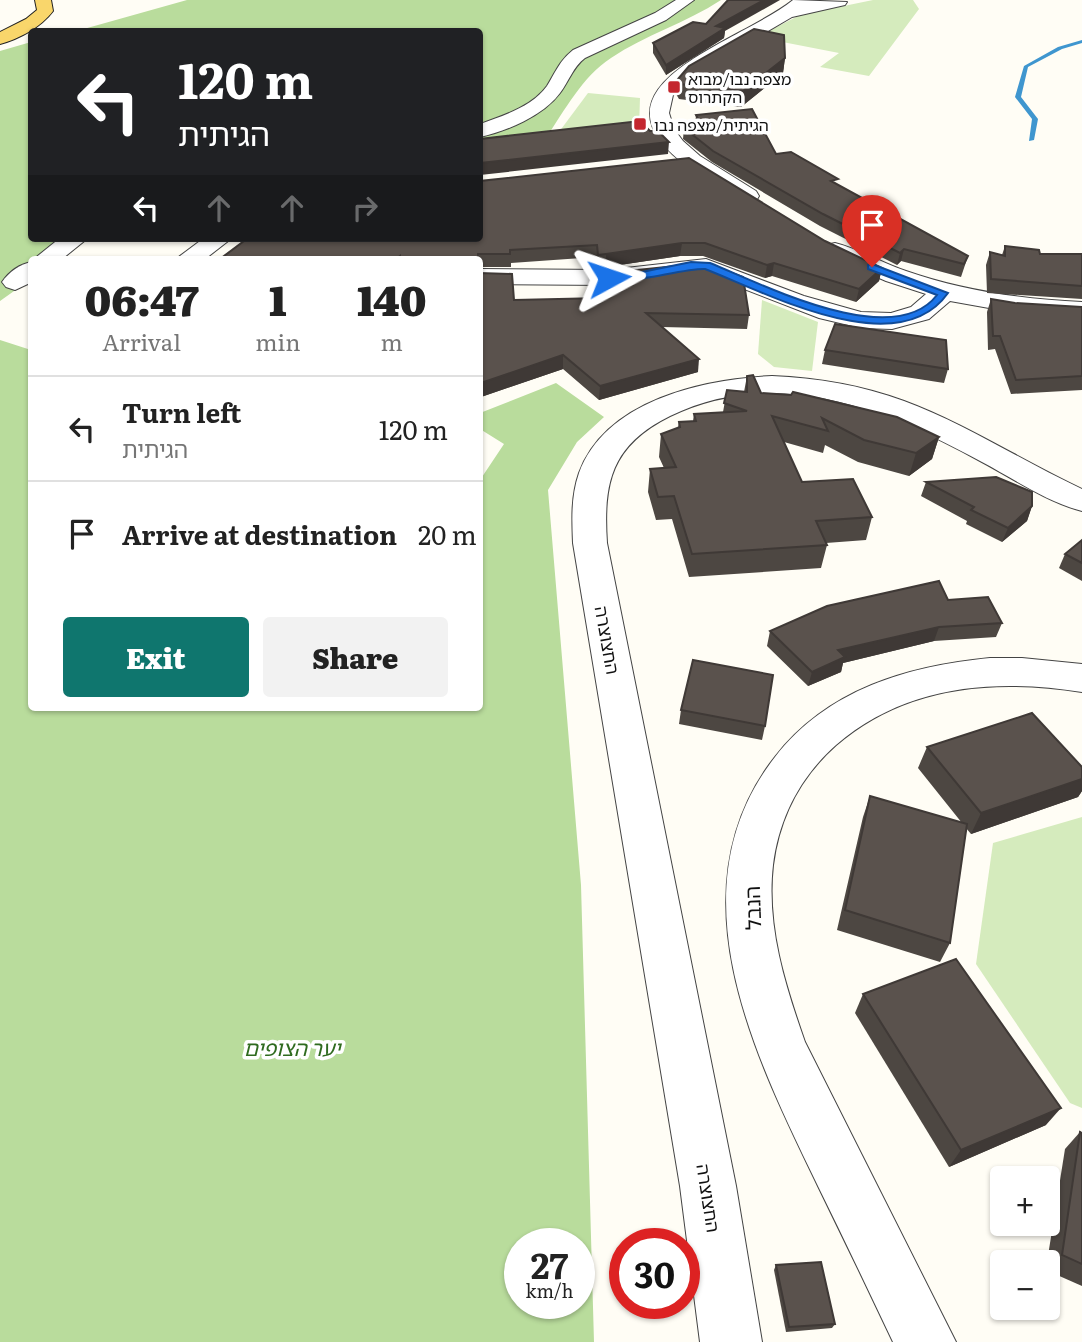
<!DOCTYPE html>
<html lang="en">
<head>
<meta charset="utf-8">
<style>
	:root { --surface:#fff; --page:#f2f2f2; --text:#222; --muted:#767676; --line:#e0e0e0; --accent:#0f766e }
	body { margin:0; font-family:Literata,"Noto Sans Hebrew",serif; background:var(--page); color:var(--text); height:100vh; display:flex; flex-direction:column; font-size:26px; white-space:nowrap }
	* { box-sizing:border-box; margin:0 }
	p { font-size:23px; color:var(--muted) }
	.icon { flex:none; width:38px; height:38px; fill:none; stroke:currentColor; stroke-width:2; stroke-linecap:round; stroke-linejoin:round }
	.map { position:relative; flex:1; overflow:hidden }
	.details { position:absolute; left:28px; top:256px; width:455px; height:455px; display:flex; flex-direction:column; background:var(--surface); border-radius:7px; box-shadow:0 2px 5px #0004 }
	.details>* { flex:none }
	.banner { position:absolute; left:28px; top:28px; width:455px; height:214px; border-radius:7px; box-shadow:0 2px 5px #0004; background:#202124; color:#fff; overflow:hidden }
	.buttons { position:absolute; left:990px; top:1166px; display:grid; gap:14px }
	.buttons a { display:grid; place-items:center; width:70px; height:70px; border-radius:7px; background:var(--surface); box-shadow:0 2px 5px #0004; font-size:35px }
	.speed { position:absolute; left:504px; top:1228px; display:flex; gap:14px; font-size:35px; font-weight:700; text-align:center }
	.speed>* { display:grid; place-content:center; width:91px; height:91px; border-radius:50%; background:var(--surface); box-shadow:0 2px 5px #0004; line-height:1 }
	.speed small { font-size:18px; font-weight:400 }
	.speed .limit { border:10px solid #d22; background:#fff; color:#111 }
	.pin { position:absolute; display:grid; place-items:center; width:60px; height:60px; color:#fff; margin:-72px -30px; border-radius:50% 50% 50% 0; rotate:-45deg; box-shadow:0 0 7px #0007 }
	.pin .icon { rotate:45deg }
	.me { position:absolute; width:77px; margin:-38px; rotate:85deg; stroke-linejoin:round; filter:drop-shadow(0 0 5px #0008) }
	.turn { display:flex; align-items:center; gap:24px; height:147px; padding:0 35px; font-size:32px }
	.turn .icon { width:91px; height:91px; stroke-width:2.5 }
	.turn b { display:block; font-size:49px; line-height:60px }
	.lanes { display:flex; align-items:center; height:66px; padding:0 35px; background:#0003; justify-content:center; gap:35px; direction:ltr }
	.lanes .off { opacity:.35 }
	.eta { display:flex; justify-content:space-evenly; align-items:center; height:119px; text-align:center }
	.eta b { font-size:42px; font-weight:800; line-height:49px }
	.action { display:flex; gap:14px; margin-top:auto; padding:14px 35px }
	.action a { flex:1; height:80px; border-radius:7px; background:var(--accent); color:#fff; font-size:28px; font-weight:800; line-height:80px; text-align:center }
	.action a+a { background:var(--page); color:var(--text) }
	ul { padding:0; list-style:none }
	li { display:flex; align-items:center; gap:21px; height:105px; padding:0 35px; border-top:2px solid var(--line) }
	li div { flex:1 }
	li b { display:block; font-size:26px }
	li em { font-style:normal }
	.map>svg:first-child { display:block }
</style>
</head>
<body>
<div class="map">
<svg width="1082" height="1342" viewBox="0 0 1082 1342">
	<rect width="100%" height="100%" fill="#fffdf5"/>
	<g fill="#d5ebbd">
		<polygon points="873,0 913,0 919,9 869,76 820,67 839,53 757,37 800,15"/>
		<polygon points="588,93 640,98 639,129 556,136"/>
		<polygon points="762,300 818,322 812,371 774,367 758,354"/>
		<polygon points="1082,817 1082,1108 1070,1103 976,964 993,843"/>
	</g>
	<g fill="#b9dc9c" fill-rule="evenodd">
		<path d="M187,0H721C686,23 645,35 611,58C582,77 565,110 546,138L480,144V32H73Z"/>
		<polygon points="31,42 32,238 90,238 60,259 32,259 31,279 0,301 0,51"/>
		<path d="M0,340L31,350L32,707H480V480L504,444L480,429V413L556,383L604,417L577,442L548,490L581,885L594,1342H0ZM520,1244H579V1304H520Z"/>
	</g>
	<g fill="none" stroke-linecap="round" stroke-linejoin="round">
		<polygon fill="#3f96cf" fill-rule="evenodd" points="1082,40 1082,43 1062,49 1028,67 1021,97 1038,119 1034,140 1029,141 1032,119 1015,97 1024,66 1058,47"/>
		<defs>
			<g id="minor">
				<path d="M676,0H694L666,20L585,58C573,67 569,81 560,93C543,116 507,131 480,137V124C502,116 532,107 547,86C555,73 560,60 573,50L655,13Z"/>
				<path d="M793,0L847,2L845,5L792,17L686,79L673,95L669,113L674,129L683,141L700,156L756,191L759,196L756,201C735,206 708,181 691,169C573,86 741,43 793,0Z"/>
				<polygon points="60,238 88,238 62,259 34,259"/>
				<polygon points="204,238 232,238 205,259 176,259"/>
				<path d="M835,243C859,249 882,263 906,271C963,291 1021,299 1082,302V318L1017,313L950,301L929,319L892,329L861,328L819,318L703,273L608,285L480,284V269L608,270L706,259L804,296L861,312L891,313L911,307L926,294L886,281L826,255L823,250L826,245Z"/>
				<path d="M32,262V282L15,290L6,287L2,282C9,272 20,264 32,262Z"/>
				<path d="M772,376C817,378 861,385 904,401C966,424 1022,461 1082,489V511C1047,502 1014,479 982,462C885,409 778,364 670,416C611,445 603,483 607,543L736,1186L762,1342H700L680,1186L573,543C572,519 571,496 579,473C606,400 704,379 772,376Z"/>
				<path d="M990,658H1022L1082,664V692C995,678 905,685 836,745C800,777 779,818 773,865C766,926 785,985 805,1042L956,1342H893C868,1289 843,1237 817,1184C754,1054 672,889 775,757C828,689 908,666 990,658Z"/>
			</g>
			<path id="major" d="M35,0H51L53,11C41,27 19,39 0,44V32L26,19L37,10Z"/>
		</defs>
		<use href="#minor" stroke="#444" stroke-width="2"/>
		<use href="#major" stroke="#222" stroke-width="2"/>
		<use href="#minor" fill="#fff" fill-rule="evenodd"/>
		<use href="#major" fill="#f9d66b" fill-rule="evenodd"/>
	</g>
	<g fill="#4d4742">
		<polygon points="725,31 724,38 666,75 653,53 653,43"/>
		<polygon points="785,58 783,73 741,107 679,99 676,94 678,79"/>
		<polygon points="696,115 837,184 968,256 961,277 901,261 897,265 820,226 712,162 683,139 684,128 695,127"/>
		<polygon points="248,238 825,241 882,268 879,281 856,302 772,276 765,278 703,256 680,256 606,267 597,268 596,257 511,263 511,267 480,267 480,259 220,259"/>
		<polygon points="1005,246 1040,254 1082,254 1082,299 987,293 986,265 990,252 1002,255"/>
		<polygon points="480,273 514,300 601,298 600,288 600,274 749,315 747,329 662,327 698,372 599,400 563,369 481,397 480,395"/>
		<polygon points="991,299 1015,303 1082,307 1082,390 1011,394 995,349 988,350 987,312"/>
		<polygon points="825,350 948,369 944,383 822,364"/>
		<polygon points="747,376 761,393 939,437 932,459 909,476 858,462 825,445 823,453 784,442 802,482 872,517 866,540 826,543 827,545 821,568 689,577 672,519 656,520 648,492 650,469 664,468 659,457 661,434 678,428 679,422 693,421 694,414 723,412 727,390 744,392"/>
		<polygon points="926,482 1032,506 1027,521 1002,542 966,524 967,521 921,496"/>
		<polygon points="1082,540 1082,581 1059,568 1065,554"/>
		<polygon points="948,600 1002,623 996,637 934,641 843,663 841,672 808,686 767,646 770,631"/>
		<polygon points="681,710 765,726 762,740 679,724"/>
		<polygon points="927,747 1082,767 1082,791 1078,797 971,834 966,828 950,943 940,962 837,930 863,817 870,796 962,823 918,768"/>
		<polygon points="863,994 1046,1125 949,1167 855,1013"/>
		<polygon points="1080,1132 1082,1133 1082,1286 1048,1271 1047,1262 1065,1149"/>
		<polygon points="776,1265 835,1324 832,1328 786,1332 774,1270"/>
	</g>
	<g fill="#3f3936">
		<polygon points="764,0 780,0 725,31 724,38 666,75 666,65 716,26"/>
		<polygon points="785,58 783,73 741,107 743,91"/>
		<polygon points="669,142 668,154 480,175 480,177 480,163"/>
		<polygon points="682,243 680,256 606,267 606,254"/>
		<polygon points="904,249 901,261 897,265 900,253"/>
		<polygon points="774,263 772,276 765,278 767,265"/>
		<polygon points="882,268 879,281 856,302 859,289"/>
		<polygon points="563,355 563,369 481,397 481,383"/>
		<polygon points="699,359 698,372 599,400 600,386"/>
		<polygon points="939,437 932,459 909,476 916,453"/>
		<polygon points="1032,506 1027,521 1002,542 1008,528"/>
		<polygon points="939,627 934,641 843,663 841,672 808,686 812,672 838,650"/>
		<polygon points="1082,779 1082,791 1078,797 971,834 981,813"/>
		<polygon points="1061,1108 1046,1125 949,1167 961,1150"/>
	</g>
	<g fill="#5a524d" stroke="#3f3936" stroke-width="2">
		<polygon points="728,0 764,0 716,26 725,28 666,65 653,43 693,22 706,24"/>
		<polygon points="754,29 784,35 785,58 743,91 680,84 678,79 689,66"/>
		<polygon points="752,109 776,154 791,152 838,179 831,181 968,256 964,264 904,249 900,253 823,214 713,151 684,128 702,126 696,115"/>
		<polygon points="640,121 650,131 658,131 669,142 480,163 480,139"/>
		<polygon points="689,158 825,241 882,268 859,289 774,263 767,265 705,243 682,243 606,254 598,255 597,245 510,250 510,254 478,254 478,259 400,259 400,256 396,259 220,259 248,238 480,238 480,181"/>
		<polygon points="1005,246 1039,250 1040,254 1082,254 1082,286 991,279 990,252 1005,256"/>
		<polygon points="704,263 743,277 749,315 646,313 699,359 600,386 563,355 481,383 480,382 480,273 512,274 514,300 603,298 600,274"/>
		<polygon points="991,299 1015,303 1082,307 1082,376 1016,380 1000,336 993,336"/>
		<polygon points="835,324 946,340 948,369 825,350"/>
		<polygon points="753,375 761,393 791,395 793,392 897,417 939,437 916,453 864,440 822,418 828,431 772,416 802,482 853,479 872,517 816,521 827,545 692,554 674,496 658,497 650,469 676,467 661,434 680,427 679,422 696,421 694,414 747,411 724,403 727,390 747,392 747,376"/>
		<polygon points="996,477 1032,492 1032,506 1008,528 971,510 974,507 926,482"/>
		<polygon points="1082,540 1082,563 1065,554"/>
		<polygon points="939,581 948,600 988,597 1002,623 939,627 838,650 845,657 812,672 770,631 827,606"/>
		<polygon points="693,660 773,675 765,726 681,710"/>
		<polygon points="1032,713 1082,767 1082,779 981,813 927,747"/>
		<polygon points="870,796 967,824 950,943 845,910"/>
		<polygon points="956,959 1061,1108 961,1150 863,994"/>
		<polygon points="1080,1132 1082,1133 1082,1264 1062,1255"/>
		<polygon points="821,1262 835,1324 789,1327 776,1265"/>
	</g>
	<path fill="#1a73e8" stroke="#114b97" stroke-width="2" d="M691,262L710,263C762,284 893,352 937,295L868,269V265L872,264L948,293C898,364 767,293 705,269C682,268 619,288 604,278L609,274L642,272Z"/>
	<g fill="#c4262e" stroke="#fff" stroke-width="2.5">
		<rect x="667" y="80" width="14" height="14" rx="3.5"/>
		<rect x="633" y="117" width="14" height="14" rx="3.5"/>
	</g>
	<g text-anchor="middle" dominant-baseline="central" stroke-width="7" stroke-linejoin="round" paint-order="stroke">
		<g font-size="16" fill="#111" stroke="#fff" text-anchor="start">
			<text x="688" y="78">מצפה נבו/מבוא<tspan x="688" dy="18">הקתרוס</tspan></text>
			<text x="654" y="124">הגיתית/מצפה נבו</text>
		</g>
		<g font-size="18" fill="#111" stroke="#fff">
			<text transform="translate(608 640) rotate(80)">החצוצרה</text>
			<text transform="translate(709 1198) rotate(81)">החצוצרה</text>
		</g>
		<g font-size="21" fill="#111" stroke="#fff">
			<text transform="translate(751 908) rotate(-92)">הנבל</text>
		</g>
		<g font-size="21" font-style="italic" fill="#2f6b1f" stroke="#fff">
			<text x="292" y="1046">יער הצופים</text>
		</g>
	</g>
</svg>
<div class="buttons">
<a>+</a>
<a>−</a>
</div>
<div class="speed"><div>27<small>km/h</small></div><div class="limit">30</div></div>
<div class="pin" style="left:872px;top:267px;background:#d93025"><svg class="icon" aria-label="arrive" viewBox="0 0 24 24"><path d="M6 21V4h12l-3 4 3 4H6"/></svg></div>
<svg class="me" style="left:609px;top:278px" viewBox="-20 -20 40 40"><path d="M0-17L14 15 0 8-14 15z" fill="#1a73e8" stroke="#fff" stroke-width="4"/></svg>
<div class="banner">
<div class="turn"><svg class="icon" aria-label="left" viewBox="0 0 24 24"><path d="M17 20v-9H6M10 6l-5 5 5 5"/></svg><div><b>120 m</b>הגיתית</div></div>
<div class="lanes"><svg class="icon" aria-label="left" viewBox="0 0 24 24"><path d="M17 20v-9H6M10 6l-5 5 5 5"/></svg><svg class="icon off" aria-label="ahead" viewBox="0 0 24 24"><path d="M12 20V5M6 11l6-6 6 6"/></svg><svg class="icon off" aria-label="ahead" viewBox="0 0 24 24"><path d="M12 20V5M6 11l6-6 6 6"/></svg><svg class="icon off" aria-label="right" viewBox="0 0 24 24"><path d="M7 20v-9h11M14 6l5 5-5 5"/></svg></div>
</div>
<section class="details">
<div class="eta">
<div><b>06:47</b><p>Arrival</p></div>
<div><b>1</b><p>min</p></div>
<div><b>140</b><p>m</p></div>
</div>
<ul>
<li><svg class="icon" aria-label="left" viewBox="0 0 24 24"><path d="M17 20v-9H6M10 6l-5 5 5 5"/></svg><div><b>Turn left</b><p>הגיתית</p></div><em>120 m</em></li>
<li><svg class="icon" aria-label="arrive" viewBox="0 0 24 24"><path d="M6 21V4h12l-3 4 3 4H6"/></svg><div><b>Arrive at destination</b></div><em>20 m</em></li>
</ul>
<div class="action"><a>Exit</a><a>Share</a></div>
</section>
</div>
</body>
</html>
